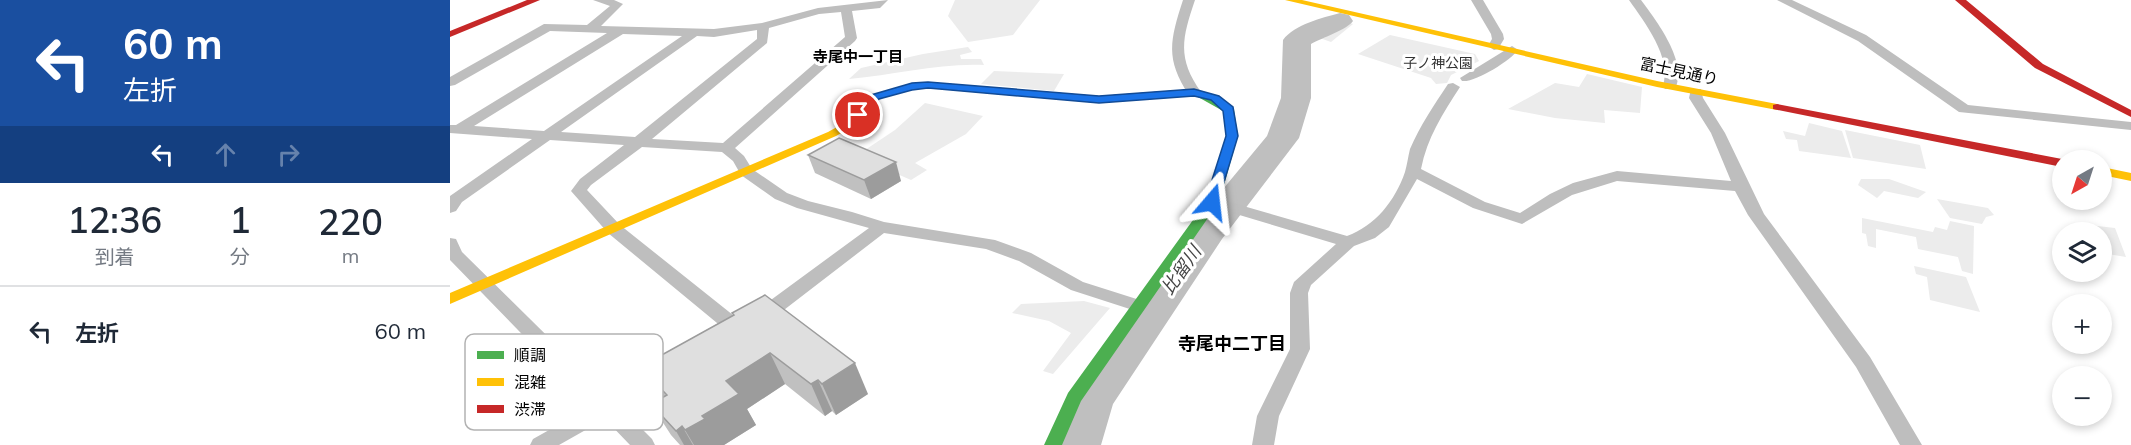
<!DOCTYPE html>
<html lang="ja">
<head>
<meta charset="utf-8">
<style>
	:root { --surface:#fff; --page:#f2f2f3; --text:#1f2937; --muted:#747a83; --line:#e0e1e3 }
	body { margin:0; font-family:Mulish,"Noto Sans JP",sans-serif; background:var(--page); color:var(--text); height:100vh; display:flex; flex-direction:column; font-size:22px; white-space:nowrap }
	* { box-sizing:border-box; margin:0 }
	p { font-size:20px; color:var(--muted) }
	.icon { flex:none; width:33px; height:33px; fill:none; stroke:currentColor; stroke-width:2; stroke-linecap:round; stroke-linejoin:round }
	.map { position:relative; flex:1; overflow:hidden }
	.details { display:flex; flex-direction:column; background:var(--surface); width:450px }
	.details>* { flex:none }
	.guide { background:#1a4fa0; color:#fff; overflow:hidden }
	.needle { width:39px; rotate:219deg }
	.buttons { position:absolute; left:1602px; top:150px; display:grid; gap:12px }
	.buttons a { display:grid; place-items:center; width:60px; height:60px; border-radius:50%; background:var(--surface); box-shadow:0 3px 9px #0003; font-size:30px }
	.pin { position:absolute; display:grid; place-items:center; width:51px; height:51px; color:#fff; margin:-26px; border:3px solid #fff; border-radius:50%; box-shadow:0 2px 6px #0007 }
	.me { position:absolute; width:66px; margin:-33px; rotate:17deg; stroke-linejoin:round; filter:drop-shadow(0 0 4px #0008) }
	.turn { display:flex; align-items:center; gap:21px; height:126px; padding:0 24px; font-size:27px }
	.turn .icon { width:78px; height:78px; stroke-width:2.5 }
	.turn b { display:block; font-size:42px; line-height:51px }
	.lanes { display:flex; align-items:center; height:57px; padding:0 24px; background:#0003; justify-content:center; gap:30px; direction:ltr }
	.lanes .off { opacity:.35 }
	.eta { display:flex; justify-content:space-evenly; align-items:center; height:102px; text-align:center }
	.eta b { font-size:36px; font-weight:600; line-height:42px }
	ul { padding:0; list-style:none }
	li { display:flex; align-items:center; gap:18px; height:90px; padding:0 24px; border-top:2px solid var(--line) }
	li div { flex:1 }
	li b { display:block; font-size:22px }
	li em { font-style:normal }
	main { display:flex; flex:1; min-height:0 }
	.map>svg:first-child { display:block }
</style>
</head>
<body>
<main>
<section class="details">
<div class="guide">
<div class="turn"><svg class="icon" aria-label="left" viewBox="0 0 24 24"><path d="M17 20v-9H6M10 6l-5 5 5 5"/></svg><div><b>60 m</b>左折</div></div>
<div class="lanes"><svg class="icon" aria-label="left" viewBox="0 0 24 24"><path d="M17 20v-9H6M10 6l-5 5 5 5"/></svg><svg class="icon off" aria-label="ahead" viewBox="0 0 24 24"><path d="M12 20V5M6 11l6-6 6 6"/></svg><svg class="icon off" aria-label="right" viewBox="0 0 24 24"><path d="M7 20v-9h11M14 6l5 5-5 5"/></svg></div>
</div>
<div class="eta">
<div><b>12:36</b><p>到着</p></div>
<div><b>1</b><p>分</p></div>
<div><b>220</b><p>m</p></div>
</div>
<ul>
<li><svg class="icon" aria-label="left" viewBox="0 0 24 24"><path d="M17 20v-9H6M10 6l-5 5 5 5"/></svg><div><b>左折</b></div><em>60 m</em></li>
</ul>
</section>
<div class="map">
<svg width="1681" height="445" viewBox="0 0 1681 445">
	<rect width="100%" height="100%" fill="#fff"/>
	<g fill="#ececec">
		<polygon points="505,0 590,0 563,35 518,42 498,16"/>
		<polygon points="891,20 903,24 881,42 861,35"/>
		<polygon points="940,35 1025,54 1029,61 1001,75 997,83 986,84 981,78 908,54"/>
		<path d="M518,47L522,52L510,55L511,59H531L534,65C489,63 445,75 399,79L411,68L473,54Z"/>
		<polygon points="544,71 614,74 604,91 531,84"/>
		<polygon points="1137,74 1192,87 1190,113 1154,110 1155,123 1105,118 1058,109 1105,83 1129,87"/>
		<polygon points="475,103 533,116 516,134 465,163 477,170 461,180 406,156 445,130"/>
		<polygon points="1359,123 1392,131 1401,158 1349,151 1347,140 1336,139 1333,131 1355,136"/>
		<polygon points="1395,130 1470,145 1476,169 1403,158"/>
		<polygon points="1411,179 1439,179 1476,192 1468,198 1434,191 1427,198 1408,185"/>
		<polygon points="1487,199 1538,208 1544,215 1536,217 1532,224 1500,218"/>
		<polygon points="1412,218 1483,232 1485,227 1497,230 1500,221 1524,226 1523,274 1512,271 1508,257 1468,249 1466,237 1426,229 1426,248 1418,246 1416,234 1412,233"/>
		<polygon points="1630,224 1665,228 1676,257 1652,253 1652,232 1640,232"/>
		<polygon points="1464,266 1516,277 1530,312 1480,300 1477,277 1466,274"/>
		<polygon points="634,301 660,308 603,374 593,371 621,333 599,321 562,313 571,304"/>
	</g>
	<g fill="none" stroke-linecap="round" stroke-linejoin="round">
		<path fill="#bfbfbf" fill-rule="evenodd" d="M890,13L899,15L903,21C898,29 872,38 861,44V98L849,138L772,239L663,404L651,445H601L624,387L744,224L817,136L831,98L833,40C845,24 872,18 890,13Z"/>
		<g fill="#bebebe" fill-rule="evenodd">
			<path d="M143,0H164L173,4L151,26L264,29L312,23L368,8L438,0L430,8L402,11L407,38L405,41L285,148L294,156L302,169L337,193L358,201L402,212L434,222L545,240L581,253L633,282L696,302L698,306L696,310L689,312L621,290L569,261L536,249L434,233L317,323L310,324L303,323L301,318L303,313L419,228L347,208L325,199L291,175L283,161L272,152L192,147L141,185L137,190L170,225L298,327L301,332L298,337L291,339L284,337L158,233L121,191L130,179L174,145L100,140L12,202L6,211L0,213V196L82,139L0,133V125H6L157,33L100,31L5,85L0,86V77L94,24L137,25L160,6ZM391,12L395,37L273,143L202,139L317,43L319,28L369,14ZM307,30V39L185,137L111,132L247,36L264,37ZM173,34L232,36L94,131L24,126Z"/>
			<path d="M733,0H745C732,38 727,58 751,92L744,96L739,95C715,59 720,40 733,0Z"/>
			<polygon points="1021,0 1033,0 1053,34 1054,39 1048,49 1044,50 1038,46 1042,39 1041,34"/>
			<path d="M1179,0H1191C1206,20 1239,63 1225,89H1215L1213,86C1222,57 1195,23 1179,0Z"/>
			<polygon points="1327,0 1342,0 1416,35 1518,105 1681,122 1681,130 1509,112 1408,41"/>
			<path d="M1062,46L1068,50C1061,60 1025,83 1012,81L1010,78Z"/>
			<path d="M1003,83L1010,87C993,113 977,138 971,169L1035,202L1070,213L1100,194L1123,183L1167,171L1281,181L1261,133L1239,98L1241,89H1251L1253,98L1275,133L1314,214L1420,357L1472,445H1450L1406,367L1298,215L1285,191L1167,181L1122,195L1072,224L1023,208L967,179L939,227L925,238L904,246L861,285L858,293L860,349L829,416L824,445H802L807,416L840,349V293L844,282L886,244L756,205L754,202L762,197L897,236C925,226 945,201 955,172C957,165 958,157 960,149C970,126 984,105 998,84Z"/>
			<polygon points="0,238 6,239 12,252 159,397 211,368 218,366 225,368 228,373 225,378 172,409 202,439 205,445 180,445 155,419 109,445 80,445 83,439 142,406 0,260"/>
		</g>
		<polygon fill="#4caf50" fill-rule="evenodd" points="741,90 767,97 784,110 788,136 769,202 631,401 612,445 594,445 618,393 756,202 776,136 773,111 748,97 715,97 710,94 715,91"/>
		<g fill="#ffc107" fill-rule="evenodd">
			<polygon points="835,0 852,0 1207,81 1327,104 1333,107 1327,110 1207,87"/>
			<polygon points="474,82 479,85 478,87 463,89 429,99 404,126 386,136 0,304 0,293 378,132 396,122 421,95 462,83"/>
			<polygon points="1652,167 1681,173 1681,181 1652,175"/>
		</g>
		<g fill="#c62828" fill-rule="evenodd">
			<polygon points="77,0 90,0 0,37 0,31"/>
			<polygon points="1505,0 1516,0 1593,64 1681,110 1681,117 1585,68"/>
			<polygon points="474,82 649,96 715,91 720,94 715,97 649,102 470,87 469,85"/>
			<polygon points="1327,104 1612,159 1616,160 1612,160 1612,167 1323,109 1323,105"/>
		</g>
	</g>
	<g fill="#c0c0c0">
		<polygon points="358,155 451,181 421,199 365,173"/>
		<polygon points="283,315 418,394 386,415 382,411 375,416 335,384 297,409 306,425 274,445 230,445 221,435 201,404 210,399 190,367"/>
	</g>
	<g fill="#9c9c9c">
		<polygon points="446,162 451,181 421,199 414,180"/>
		<polygon points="320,353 335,384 297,409 306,425 274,445 244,445 235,430 252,416 276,381"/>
		<polygon points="405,363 418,394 386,415 372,384"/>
		<polygon points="368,380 382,411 375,416 361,384"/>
		<polygon points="232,426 243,445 234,445 226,431"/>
	</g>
	<g fill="#dfdfdf" stroke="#9c9c9c" stroke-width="1.5">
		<polygon points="389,138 446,162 414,180 358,155"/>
		<polygon points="315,295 405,363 372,384 368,380 361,384 320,353 276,381 289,394 252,416 255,419 235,430 232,426 226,431 201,404 217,395 190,367 284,315 282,313"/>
	</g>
	<polygon fill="#1a73e8" stroke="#114b97" stroke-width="1.5" points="478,82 649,96 744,89 769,96 783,107 788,136 768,202 762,206 755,202 776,136 773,111 761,100 744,96 649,103 478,88 462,90 429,99 412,118 404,118 402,115 421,95 462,83"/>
	<g text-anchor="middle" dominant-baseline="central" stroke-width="6" stroke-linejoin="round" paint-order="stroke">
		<g font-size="14" fill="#333" stroke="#fff">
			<text x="988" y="63">子ノ神公園</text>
		</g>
		<g font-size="15" font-weight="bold" fill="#000" stroke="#fff">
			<text x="408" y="56">寺尾中一丁目</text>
		</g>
		<g font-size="16" fill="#000" stroke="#fff">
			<text transform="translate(1229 71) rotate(12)">富士見通り</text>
		</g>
		<g font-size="18" font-style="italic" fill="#444" stroke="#fff">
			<text transform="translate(731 270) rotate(-55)">比留川</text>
		</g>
		<g font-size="18" font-weight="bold" fill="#000" stroke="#fff">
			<text x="782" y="343">寺尾中二丁目</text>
		</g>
	</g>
	<rect x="15" y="334" width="198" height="96" rx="9" fill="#fff" stroke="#b2b2b2" stroke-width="1.5"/>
	<rect x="27" y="351" width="27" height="8" fill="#4caf50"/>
	<rect x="27" y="378" width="27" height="8" fill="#ffc107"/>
	<rect x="27" y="405" width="27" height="8" fill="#c62828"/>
	<g font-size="16" fill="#000">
		<text x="64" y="361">順調</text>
		<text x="64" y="388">混雑</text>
		<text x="64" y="415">渋滞</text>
	</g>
</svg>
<div class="buttons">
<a><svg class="needle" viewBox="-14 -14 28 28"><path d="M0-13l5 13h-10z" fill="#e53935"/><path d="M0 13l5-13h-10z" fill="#747a83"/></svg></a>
<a><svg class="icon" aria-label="layers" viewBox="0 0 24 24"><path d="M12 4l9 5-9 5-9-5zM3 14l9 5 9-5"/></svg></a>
<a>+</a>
<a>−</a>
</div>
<div class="pin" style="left:408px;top:115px;background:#d93025"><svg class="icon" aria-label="arrive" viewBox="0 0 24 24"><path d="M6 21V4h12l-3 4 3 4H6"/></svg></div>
<svg class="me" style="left:762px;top:202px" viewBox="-20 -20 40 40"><path d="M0-17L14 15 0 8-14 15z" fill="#1a73e8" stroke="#fff" stroke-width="4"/></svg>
</div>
</main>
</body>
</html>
